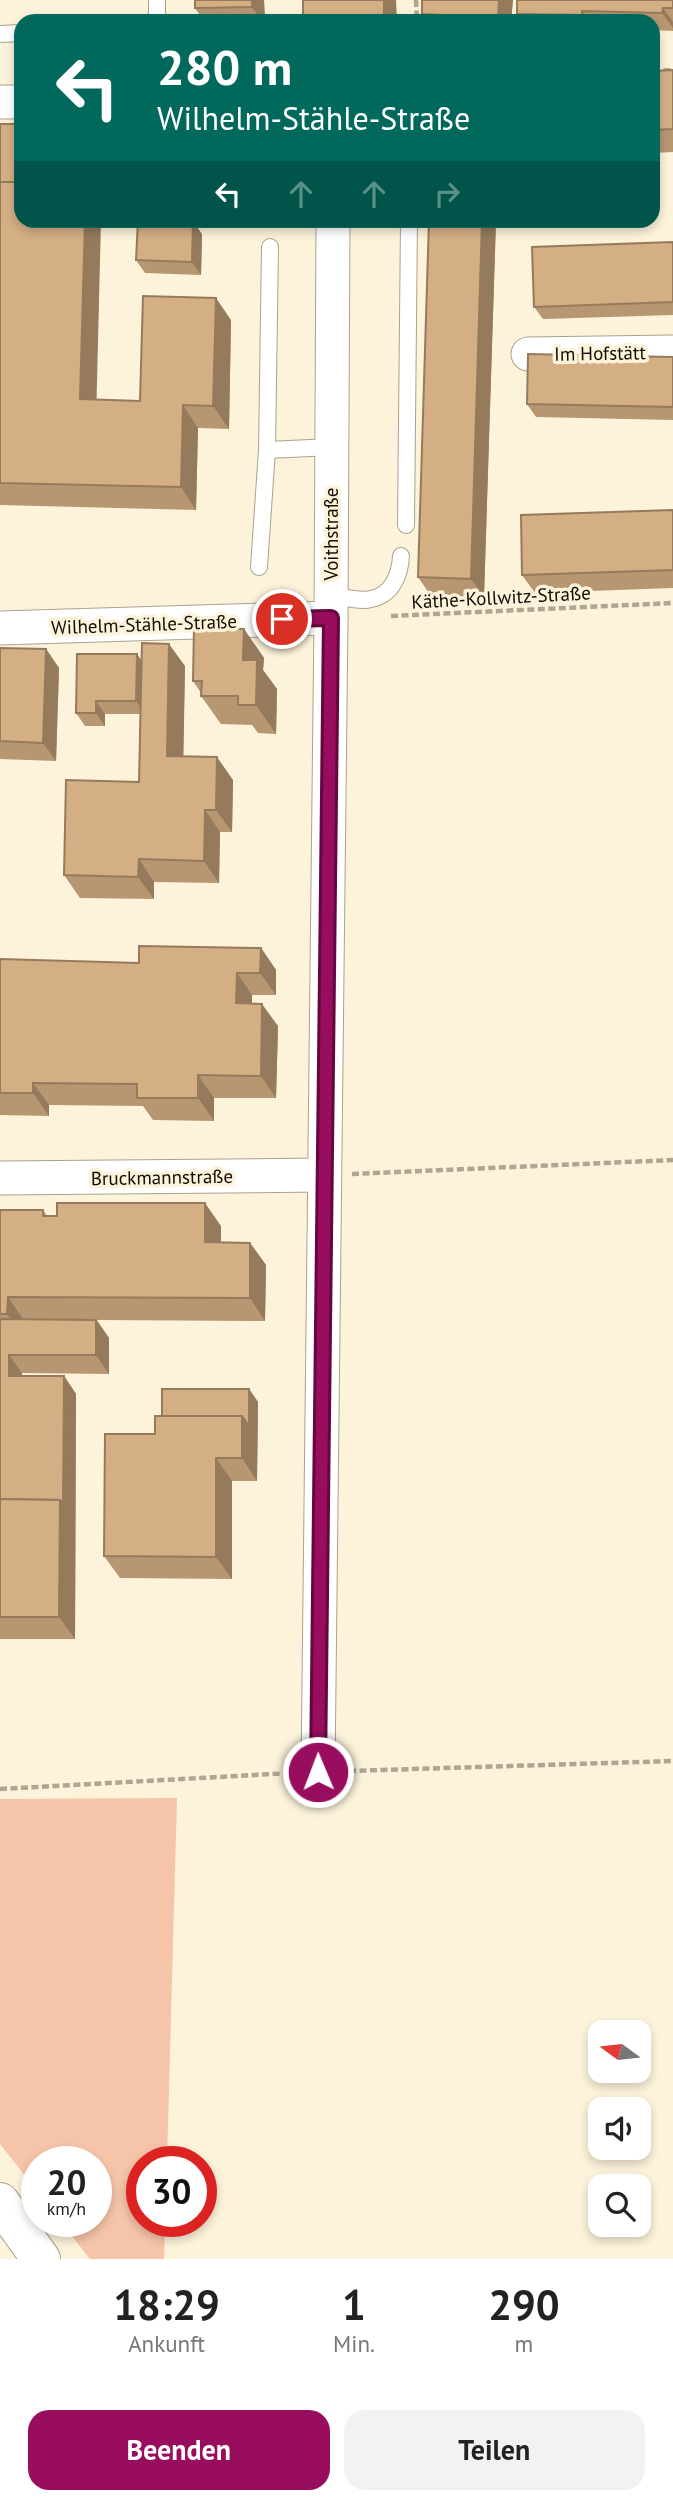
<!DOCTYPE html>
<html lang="de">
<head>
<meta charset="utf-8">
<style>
	:root { --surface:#fff; --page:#f2f2f2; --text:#222; --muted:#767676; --accent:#990d5f }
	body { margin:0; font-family:"PT Sans",sans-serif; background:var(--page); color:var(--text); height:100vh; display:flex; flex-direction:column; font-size:26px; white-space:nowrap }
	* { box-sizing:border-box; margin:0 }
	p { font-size:23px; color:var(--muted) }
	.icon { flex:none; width:38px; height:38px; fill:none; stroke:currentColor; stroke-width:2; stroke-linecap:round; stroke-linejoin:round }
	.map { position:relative; height:2259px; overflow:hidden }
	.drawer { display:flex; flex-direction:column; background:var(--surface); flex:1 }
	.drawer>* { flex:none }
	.guide { position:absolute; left:14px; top:14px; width:646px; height:214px; border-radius:21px; box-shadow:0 4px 10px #0003; background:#00695c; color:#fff; overflow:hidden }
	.needle { width:46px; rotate:285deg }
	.buttons { position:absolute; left:588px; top:2020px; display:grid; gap:14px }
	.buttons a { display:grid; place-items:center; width:63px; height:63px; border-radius:14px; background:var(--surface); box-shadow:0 4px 10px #0003; font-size:35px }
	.speed { position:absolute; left:21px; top:2146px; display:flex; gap:14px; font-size:35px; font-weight:700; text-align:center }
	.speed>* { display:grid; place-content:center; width:91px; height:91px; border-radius:50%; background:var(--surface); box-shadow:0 4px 10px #0003; line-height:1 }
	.speed small { font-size:18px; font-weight:400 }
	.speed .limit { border:10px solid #d22; background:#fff; color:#111 }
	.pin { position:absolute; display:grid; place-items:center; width:60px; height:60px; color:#fff; margin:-30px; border:4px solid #fff; border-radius:50%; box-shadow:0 2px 7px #0007 }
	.me { position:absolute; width:77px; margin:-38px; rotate:359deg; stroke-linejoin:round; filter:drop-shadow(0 0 5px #0008) }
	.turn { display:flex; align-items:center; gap:24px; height:147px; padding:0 28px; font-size:32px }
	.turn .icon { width:91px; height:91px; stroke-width:2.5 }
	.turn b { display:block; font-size:49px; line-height:60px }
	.lanes { display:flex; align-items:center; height:66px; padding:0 28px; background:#0003; justify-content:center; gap:35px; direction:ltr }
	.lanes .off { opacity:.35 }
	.eta { display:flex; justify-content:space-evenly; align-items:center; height:119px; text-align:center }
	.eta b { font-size:42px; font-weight:700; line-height:49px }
	.button { display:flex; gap:14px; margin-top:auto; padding:14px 28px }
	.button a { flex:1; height:80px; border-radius:21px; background:var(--accent); color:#fff; font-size:28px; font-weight:700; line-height:80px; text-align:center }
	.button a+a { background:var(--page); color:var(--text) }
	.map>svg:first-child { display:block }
</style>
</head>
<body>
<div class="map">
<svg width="673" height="2259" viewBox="0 0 673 2259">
	<rect width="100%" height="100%" fill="#fcf3da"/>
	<polygon fill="#f6c4a8" points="177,1798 167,2161 142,2161 142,2221 165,2221 164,2259 90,2259 60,2221 96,2221 96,2161 37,2161 37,2191 0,2144 0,1799"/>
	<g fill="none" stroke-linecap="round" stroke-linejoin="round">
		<defs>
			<g id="service">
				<polyline points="157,0 157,21"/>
				<polyline points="0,34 21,33"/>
				<polyline points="270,247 267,450 332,447"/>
				<polyline points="406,525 409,220"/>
				<polyline points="259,567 267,450"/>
				<path d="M331,595C343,597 360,602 371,599C392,595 400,575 401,556"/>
			</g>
			<g id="minor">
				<polyline points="0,102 21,102"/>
				<polyline points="528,354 673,352"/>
				<polyline points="0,628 331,618"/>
				<polyline points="0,1178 324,1175"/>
				<polyline points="318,1772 331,618 333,220"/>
			</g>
			<polyline id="tertiary" points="0,2202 41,2259"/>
		</defs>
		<use href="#service" stroke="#aaa28b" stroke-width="18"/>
		<use href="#minor" stroke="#aaa28b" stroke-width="35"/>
		<use href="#tertiary" stroke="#aaa28b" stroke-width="40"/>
		<g stroke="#ada693" stroke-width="4.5" stroke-dasharray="7 3.5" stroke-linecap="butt">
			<polyline points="416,0 417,21"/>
			<polyline points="653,71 673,70"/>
			<polyline points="391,616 673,603"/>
			<polyline points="352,1174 673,1160"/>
			<polyline points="349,1771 673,1761"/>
			<polyline points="0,1789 291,1773"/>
		</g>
		<use href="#service" stroke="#fff" stroke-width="16"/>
		<use href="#minor" stroke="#fff" stroke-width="33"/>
		<use href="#tertiary" stroke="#fff" stroke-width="38"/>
	</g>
	<g fill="#b79672">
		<polygon points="264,0 265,21 204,21 195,8"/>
		<polygon points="513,0 511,21 427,21 422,14"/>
		<polygon points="673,0 673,31 653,30 653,21 522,21 517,14"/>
		<polygon points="673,70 673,152 653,153 653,71"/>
		<polygon points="0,124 96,400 140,401 231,320 229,429 198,428 196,510 0,505"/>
		<polygon points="429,220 496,220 484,597 431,596 418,577"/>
		<polygon points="202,234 201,275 145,273 136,260"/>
		<polygon points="673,242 673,315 543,319 534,307"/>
		<polygon points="673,357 673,420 536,417 527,404"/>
		<polygon points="673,510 673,588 535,593 522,575"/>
		<polygon points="244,629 264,658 263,670 277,689 276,734 258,733 252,725 221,724 201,696 201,693 193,681"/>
		<polygon points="0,648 46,649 59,668 56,761 0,759"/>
		<polygon points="137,654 141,661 185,666 183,757 233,780 232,832 220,832 219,883 154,882 154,899 80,898 64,875 139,782 140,714 105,714 105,726 85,726 76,713"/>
		<polygon points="261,948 276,970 276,995 252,995 252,1003 278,1026 276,1098 214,1098 214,1121 153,1120 143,1106 49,1105 49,1116 0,1115 0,959 139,963"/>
		<polygon points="0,1210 43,1210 47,1216 221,1226 221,1243 250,1243 266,1265 265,1321 97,1320 109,1338 109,1374 22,1373 22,1376 64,1376 76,1394 75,1639 0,1639"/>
		<polygon points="249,1389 258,1402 257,1481 232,1481 232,1579 120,1578 104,1556 162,1416"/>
	</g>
	<g fill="#957a5c">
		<polygon points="252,0 264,0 265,21 262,21 252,7"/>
		<polygon points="384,0 396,0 397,21 385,21"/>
		<polygon points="499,0 513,0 511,21 500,21 498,18"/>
		<polygon points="663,8 673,22 673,28 662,13"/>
		<polygon points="582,11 589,21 586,21 582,15"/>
		<polygon points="85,220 101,220 96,422 80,399"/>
		<polygon points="482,220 496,220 484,597 471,579"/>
		<polygon points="193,221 202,234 201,275 192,262"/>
		<polygon points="216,298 231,320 229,429 213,406"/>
		<polygon points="183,405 198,428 196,510 181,487"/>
		<polygon points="244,629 264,658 263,670 277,689 276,734 256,705 243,660"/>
		<polygon points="169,644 185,666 183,779 167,756"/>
		<polygon points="46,649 59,668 56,761 43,743"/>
		<polygon points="137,654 146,667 145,714 136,701"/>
		<polygon points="96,701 105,714 105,726 96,713"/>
		<polygon points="217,757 233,780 232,832 216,810"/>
		<polygon points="205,810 220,832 219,883 204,861"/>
		<polygon points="139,859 154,882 154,899 138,877"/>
		<polygon points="261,948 276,970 276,995 260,973"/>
		<polygon points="237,973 252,995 252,1026 236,1003"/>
		<polygon points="262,1004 278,1026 276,1098 261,1076"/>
		<polygon points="198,1075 214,1098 214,1121 198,1098"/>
		<polygon points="33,1083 49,1105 49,1116 33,1093"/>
		<polygon points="205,1203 221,1226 221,1265 205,1242"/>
		<polygon points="250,1243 266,1265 265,1321 250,1298"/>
		<polygon points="8,1297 23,1319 23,1337 7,1314"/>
		<polygon points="96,1320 109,1338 109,1374 96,1355"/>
		<polygon points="9,1355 22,1373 22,1394 9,1376"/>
		<polygon points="64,1376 76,1394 75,1639 59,1617 60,1500"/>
		<polygon points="249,1389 258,1402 257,1481 242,1458 242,1416"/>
		<polygon points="216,1458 232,1481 232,1579 216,1557"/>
	</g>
	<g fill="#d5af84" stroke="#957a5c" stroke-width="2">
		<polygon points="195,0 252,0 252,7 195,8"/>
		<rect x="303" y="0" width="81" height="21"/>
		<polygon points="422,0 499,0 498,18 422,14"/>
		<polygon points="517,0 673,0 673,8 663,8 662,13 582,11 582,15 517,14"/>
		<polygon points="673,70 673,129 653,130 653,71"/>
		<rect x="0" y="124" width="21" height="58"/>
		<polygon points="0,182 21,182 21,220 85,220 80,399 140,401 143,296 216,298 213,406 183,405 181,487 0,483"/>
		<polygon points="138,220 193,221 192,262 136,260"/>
		<polygon points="429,220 482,220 471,579 418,577"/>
		<polygon points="673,242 673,302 534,307 532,247"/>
		<polygon points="528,354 673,357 673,407 527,404"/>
		<polygon points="673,510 673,570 522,575 521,515"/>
		<polygon points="194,628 244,629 243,660 257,660 256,705 238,705 238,696 201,696 202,681 193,681"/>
		<polygon points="142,643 169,644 167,756 217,757 216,810 205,810 204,861 139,859 138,877 64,875 66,780 139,782"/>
		<polygon points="0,648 46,649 43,743 0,741"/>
		<polygon points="77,654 137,654 136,701 96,701 96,713 76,713"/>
		<polygon points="139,946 261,948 260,973 237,973 236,1003 262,1004 261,1076 198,1075 198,1098 137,1098 137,1084 33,1083 33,1093 0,1093 0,959 139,963"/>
		<polygon points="57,1203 205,1203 205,1242 250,1243 250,1298 8,1297 7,1314 0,1314 0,1210 43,1210 43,1216 57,1216"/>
		<polygon points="0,1319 96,1320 96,1355 9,1355 9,1376 64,1376 63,1504 60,1500 0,1499"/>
		<polygon points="162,1389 249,1389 249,1426 242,1416 162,1416"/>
		<polygon points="155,1416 242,1416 242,1458 216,1458 216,1557 104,1556 105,1434 155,1434"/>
		<polygon points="0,1499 60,1500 59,1617 0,1617"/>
	</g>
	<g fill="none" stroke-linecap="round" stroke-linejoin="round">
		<defs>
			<polyline id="route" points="282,619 331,618 318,1772"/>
		</defs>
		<use href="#route" stroke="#63083e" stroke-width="18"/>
		<use href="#route" stroke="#990d5f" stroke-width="12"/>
	</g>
	<g text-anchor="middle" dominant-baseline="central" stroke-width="7" stroke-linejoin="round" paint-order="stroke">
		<g font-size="19" fill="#100d05" stroke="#fcf3da">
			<text transform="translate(600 353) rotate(-1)">Im Hofstätt</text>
			<text transform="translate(331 534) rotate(-90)">Voithstraße</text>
			<text transform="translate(501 597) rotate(-3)">Käthe-Kollwitz-Straße</text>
			<text transform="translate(144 624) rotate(-2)">Wilhelm-Stähle-Straße</text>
			<text transform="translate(162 1177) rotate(-1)">Bruckmannstraße</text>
		</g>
	</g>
</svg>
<div class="buttons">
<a><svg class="needle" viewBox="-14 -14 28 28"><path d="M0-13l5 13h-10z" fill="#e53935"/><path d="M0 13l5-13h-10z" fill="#767676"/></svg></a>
<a><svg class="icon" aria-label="sound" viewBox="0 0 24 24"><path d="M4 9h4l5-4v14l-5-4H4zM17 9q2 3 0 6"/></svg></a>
<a><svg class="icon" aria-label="search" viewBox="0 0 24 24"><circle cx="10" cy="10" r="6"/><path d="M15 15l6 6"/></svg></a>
</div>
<div class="speed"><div>20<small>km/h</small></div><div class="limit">30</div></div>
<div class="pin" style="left:282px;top:619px;background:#d93025"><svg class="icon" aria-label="arrive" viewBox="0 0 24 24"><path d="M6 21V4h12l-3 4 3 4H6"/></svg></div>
<svg class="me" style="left:318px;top:1772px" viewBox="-20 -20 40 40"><circle r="17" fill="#990d5f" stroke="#fff" stroke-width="3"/><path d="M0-11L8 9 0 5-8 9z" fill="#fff"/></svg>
<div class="guide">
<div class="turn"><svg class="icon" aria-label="left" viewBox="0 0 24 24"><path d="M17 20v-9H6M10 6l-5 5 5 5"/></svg><div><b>280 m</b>Wilhelm-Stähle-Straße</div></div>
<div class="lanes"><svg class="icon" aria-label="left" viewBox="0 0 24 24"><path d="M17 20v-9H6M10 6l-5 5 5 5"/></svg><svg class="icon off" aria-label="ahead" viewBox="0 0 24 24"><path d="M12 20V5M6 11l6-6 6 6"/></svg><svg class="icon off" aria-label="ahead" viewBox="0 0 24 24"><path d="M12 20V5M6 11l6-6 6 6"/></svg><svg class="icon off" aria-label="right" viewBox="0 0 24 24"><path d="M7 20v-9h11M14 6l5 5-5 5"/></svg></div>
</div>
</div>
<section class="drawer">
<div class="eta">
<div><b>18:29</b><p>Ankunft</p></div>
<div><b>1</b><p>Min.</p></div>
<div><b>290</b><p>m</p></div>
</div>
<div class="button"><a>Beenden</a><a>Teilen</a></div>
</section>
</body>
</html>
